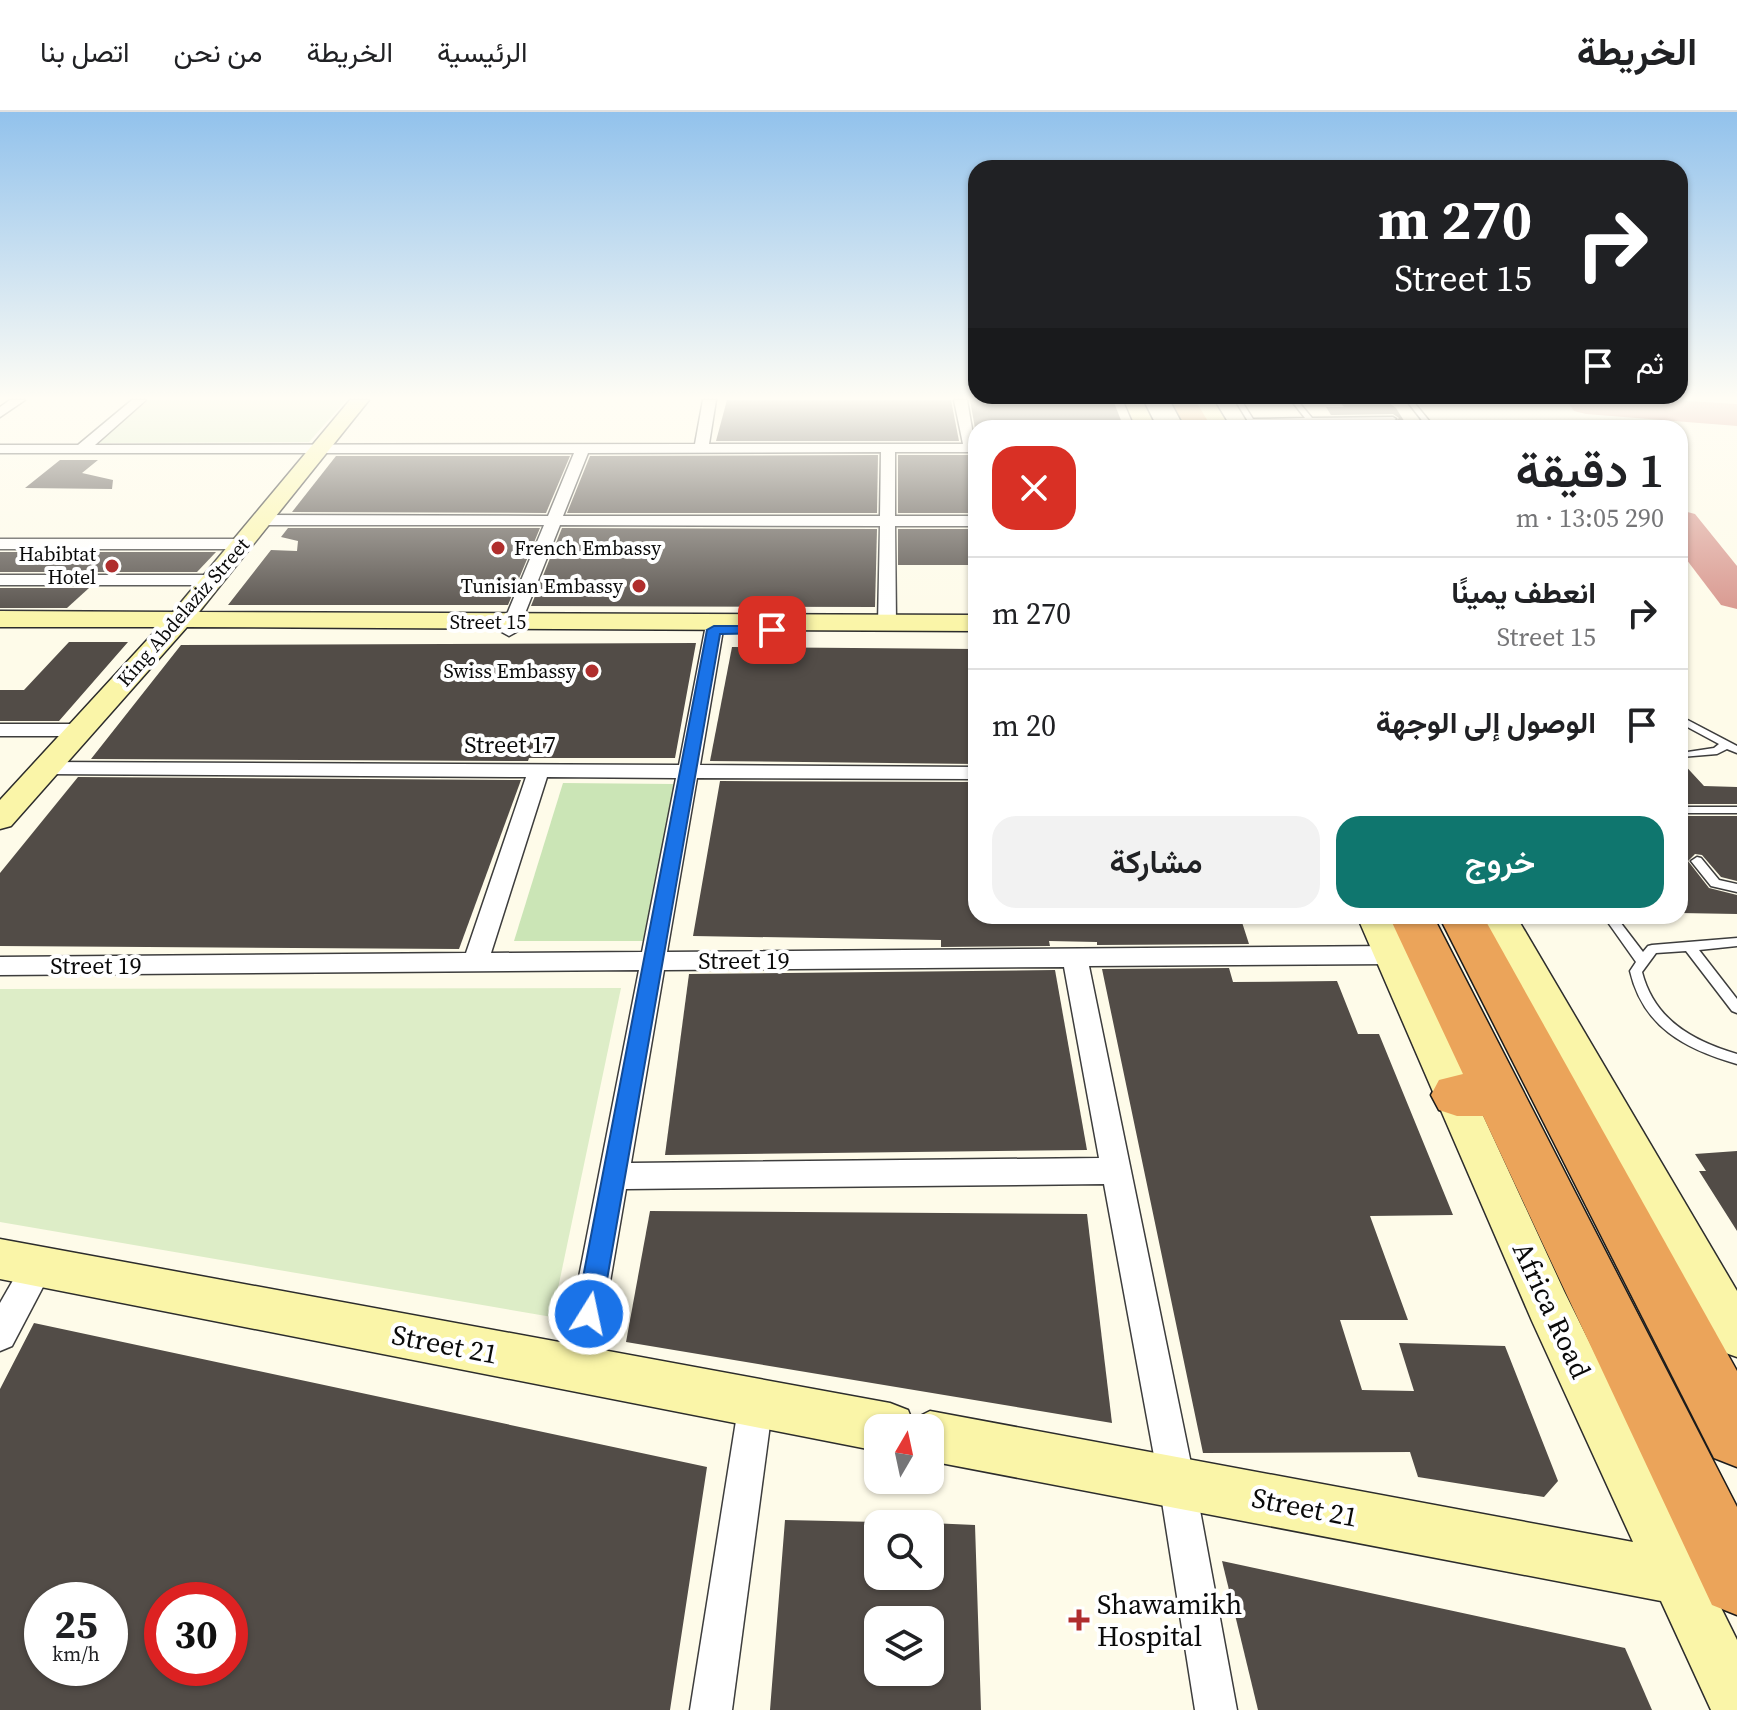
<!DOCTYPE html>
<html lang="ar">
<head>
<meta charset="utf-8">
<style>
	:root { --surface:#fff; --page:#f2f2f2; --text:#202124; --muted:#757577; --line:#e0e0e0; --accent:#0f766e }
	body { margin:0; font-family:"Source Serif 4",Vazirmatn,serif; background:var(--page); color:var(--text); direction:rtl; height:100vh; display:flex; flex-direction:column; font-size:30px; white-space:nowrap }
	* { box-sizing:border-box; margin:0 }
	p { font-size:26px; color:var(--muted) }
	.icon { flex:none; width:44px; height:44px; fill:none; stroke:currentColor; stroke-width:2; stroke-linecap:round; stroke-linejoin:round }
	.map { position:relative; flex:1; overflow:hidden; direction:ltr }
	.panel { position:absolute; left:968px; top:308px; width:720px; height:504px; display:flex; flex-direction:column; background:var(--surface); border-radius:24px; box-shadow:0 2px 6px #0004; direction:rtl }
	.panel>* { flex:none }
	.hud { position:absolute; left:968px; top:48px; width:720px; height:244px; border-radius:24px; box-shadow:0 2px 6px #0004; direction:rtl; background:#202124; color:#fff; overflow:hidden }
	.needle { width:52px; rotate:9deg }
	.buttons { position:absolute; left:864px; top:1302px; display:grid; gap:16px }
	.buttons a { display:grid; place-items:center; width:80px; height:80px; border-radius:16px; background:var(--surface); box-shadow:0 2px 6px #0004; font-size:40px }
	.speed { position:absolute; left:24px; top:1470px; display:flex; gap:16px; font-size:40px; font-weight:700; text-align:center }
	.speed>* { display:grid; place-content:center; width:104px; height:104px; border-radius:50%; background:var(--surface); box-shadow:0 2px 6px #0004; line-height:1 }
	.speed small { font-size:20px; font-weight:400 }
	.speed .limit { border:12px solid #d22; background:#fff; color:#111 }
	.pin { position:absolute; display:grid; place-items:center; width:68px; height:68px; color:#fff; margin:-34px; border-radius:16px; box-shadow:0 4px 12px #0006 }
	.me { position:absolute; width:88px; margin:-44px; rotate:10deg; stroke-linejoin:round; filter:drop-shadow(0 0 6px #0008) }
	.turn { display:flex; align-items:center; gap:28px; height:168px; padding:0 24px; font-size:36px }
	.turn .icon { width:104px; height:104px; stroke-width:2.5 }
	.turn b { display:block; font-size:56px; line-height:68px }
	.then { display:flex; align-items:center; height:76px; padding:0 24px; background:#0003; gap:16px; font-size:30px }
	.round { display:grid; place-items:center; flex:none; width:84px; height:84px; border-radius:24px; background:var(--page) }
	.summary { display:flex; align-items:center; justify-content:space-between; height:136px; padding:0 24px }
	h1 { font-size:48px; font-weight:600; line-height:60px }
	.button { display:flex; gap:16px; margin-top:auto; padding:16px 24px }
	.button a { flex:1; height:92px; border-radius:24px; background:var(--accent); color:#fff; font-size:32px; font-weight:600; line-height:92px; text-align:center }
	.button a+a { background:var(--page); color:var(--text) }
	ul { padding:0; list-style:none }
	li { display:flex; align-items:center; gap:24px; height:112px; padding:0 24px; border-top:2px solid var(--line) }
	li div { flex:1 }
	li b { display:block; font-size:30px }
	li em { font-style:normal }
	header { display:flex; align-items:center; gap:48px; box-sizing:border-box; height:112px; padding:0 40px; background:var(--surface); border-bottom:2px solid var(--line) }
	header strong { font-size:38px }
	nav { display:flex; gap:44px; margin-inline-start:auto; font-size:28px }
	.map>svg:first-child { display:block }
</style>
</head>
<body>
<header>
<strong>الخريطة</strong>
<nav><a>الرئيسية</a><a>الخريطة</a><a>من نحن</a><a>اتصل بنا</a></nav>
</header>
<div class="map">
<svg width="1737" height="1598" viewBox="0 0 1737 1598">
	<rect width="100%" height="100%" fill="#fefbe9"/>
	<polygon fill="#cbe5b6" points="563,671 674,672 643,829 514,829"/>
	<g fill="#ddedc7">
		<polygon points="149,288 346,288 309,330 96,331"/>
		<polygon points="621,876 552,1205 0,1110 0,877"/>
	</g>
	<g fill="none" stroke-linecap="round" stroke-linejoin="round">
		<g fill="#d7948b" fill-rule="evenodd">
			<polygon points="1572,288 1672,288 1737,292 1737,314 1586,302 1574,299 1569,292"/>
			<polygon points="1680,398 1695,402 1737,454 1737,497 1721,493 1680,439"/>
		</g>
	</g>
	<g fill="#524c47" fill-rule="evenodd">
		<polygon points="727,288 951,288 959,329 716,329"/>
		<polygon points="970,288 1113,288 1124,316 976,316 976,322"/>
		<polygon points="1338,288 1385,288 1396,296 1406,312 1338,313 1393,312 1399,306 1393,302 1331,303 1326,295 1344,295"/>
		<polygon points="878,343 877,401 567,401 590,344"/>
		<rect x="898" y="343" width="78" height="58"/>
		<polygon points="336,344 570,344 546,401 292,400"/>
		<polygon points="60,348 98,348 82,361 113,368 112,377 25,376"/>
		<polygon points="288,416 540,416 508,493 228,493 271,438 297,439 298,429 281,425"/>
		<polygon points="562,416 877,417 875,495 531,494"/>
		<rect x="898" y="417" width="78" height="36"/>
		<polygon points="0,440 216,440 197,460 0,460"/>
		<polygon points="0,476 89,476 67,496 0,496"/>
		<polygon points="69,530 128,530 59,609 0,609 0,578 24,578"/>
		<polygon points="696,531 675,646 529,646 528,649 91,647 181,533"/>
		<polygon points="732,535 976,537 976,652 710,649"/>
		<polygon points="1680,648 1704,674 1737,675 1737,692 1680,692"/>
		<polygon points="78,665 521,668 459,837 0,834 0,761"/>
		<polygon points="720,669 976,670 976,804 1240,804 1249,832 1097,833 1097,830 1049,829 1050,834 941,835 941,828 693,824"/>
		<polygon points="1680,704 1737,704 1737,769 1721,765 1702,743 1695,742 1688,749 1709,776 1737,783 1737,802 1680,801"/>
		<polygon points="1229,856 1233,870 1337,869 1358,922 1379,922 1453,1103 1370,1104 1408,1208 1340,1208 1362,1278 1414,1279 1399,1231 1505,1234 1558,1369 1544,1385 1418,1365 1410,1340 1203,1341 1102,857"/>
		<polygon points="1055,858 1087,1038 665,1043 689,862"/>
		<polygon points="1737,1039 1737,1119 1699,1059 1706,1059 1695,1042"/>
		<polygon points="650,1099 1087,1102 1112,1311 626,1230"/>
		<path d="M34,1211L707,1355L670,1598H0V1277ZM42,1488H110V1556H42ZM162,1488H230V1556H162Z"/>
		<path d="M785,1408L878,1410V1464H930V1411L975,1413L981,1598H770ZM878,1508H930V1560H878Z"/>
		<polygon points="1222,1449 1625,1536 1652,1598 1258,1598"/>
	</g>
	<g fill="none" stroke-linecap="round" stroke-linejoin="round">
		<defs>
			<g id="lane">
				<polygon points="1235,288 1241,288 1253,307 1305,306 1291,288 1297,288 1312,306 1393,305 1396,307 1393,309 1256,311 1258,316 1252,316"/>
				<polygon points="1406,288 1412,288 1435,316 1428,316"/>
				<polygon points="1680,604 1737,634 1737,641 1727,637 1717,642 1681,645 1681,641 1714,636 1719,632 1680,611"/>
				<rect x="1680" y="695" width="57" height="6"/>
				<polygon points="1697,745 1701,746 1719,768 1737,772 1737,780 1711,774 1691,749"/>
				<path d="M1613,805L1617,806L1643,840L1648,834L1652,833L1737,826V834L1699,838L1737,887V901L1732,899L1686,839L1656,841L1642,860C1654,907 1692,929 1737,942V952C1685,937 1643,915 1630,859L1636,850L1607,809Z"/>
			</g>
			<g id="street">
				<polygon points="10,288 25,288 0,305 0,295"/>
				<path d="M132,288H146L95,333L695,332L703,288H716L709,332H963L954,288H967L976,340H895V404H976V414H895L896,511L887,516L878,511L880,414L560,413L518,519L509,524L500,519L544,413H263L255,408L263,403L548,404L574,341H0V333H78ZM881,340L880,404H563L588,341Z"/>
				<polygon points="0,427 241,427 249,432 241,437 0,437"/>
				<polygon points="0,463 212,463 220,468 212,473 0,473"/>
				<path d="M714,513L723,518L700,653L976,655V667L697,666L667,840L1393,834L1402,837L1405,843L1402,849L1393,852L1089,854L1195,1371L1237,1598H1195L1159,1371L1104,1072L626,1077L595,1257L590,1269L578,1274L566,1269L561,1257L639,858L0,863V845L466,841L526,665L44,662L34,656L44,650L679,653L705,518ZM547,665L676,666L642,840L491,841ZM1064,855L1099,1046L631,1051L664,858Z"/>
				<polygon points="0,612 80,612 90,618 80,624 0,624"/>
				<polygon points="38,1140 49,1144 54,1154 12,1234 0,1239 0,1191 27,1144"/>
				<polygon points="756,1273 768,1278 773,1290 732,1598 690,1598 739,1290 744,1278"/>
			</g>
			<g id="secondary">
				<polygon points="350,288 369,288 199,500 976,503 976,519 187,515 11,714 0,717 0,688 159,515 0,515 0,499 173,500"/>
				<polygon points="1124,288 1142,288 1156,316 1136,316"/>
				<polygon points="1195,288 1213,288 1230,316 1210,316"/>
				<polygon points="1357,804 1391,804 1564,1179 1737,1528 1737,1598 1711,1598 1661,1489 930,1349 930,1316 878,1316 878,1339 0,1167 0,1127 890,1291 908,1298 912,1308 930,1299 1633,1430 1532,1209"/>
				<polygon points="1482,804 1516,804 1737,1179 1737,1245 1720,1239"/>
			</g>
			<g id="highway">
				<polygon points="1171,288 1195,288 1212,316 1186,316"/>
				<polygon points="1389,804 1433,804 1737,1395 1737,1503 1712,1493 1483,1004 1457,1004 1439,998 1431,983 1439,968 1463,962"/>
				<polygon points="1439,804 1483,804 1737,1259 1737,1355 1714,1346"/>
			</g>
		</defs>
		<use href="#lane" stroke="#3d3d3d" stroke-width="3"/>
		<use href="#street" stroke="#3d3d3d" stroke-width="3"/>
		<use href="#secondary" stroke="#2c2c2c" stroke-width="3"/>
		<use href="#highway" stroke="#1b1b1b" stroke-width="3"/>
		<use href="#lane" fill="#fff" fill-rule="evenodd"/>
		<use href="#street" fill="#fff" fill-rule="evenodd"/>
		<use href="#secondary" fill="#faf5a8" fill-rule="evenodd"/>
		<use href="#highway" fill="#eba45a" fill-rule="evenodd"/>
	</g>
	<linearGradient id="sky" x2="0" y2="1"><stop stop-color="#92c2ec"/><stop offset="0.56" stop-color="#fffdf5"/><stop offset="1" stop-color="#fffdf5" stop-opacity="0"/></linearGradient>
	<rect width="1737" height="511" fill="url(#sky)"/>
	<polygon fill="#1a73e8" stroke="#114b97" stroke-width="2" points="772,514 777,515 777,521 720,522 601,1202 597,1210 589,1213 580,1210 576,1202 707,518 714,514"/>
	<g fill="#b02e2d" stroke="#fff" stroke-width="3">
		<circle cx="498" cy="436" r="8"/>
		<circle cx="112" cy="454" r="8"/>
		<circle cx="639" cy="474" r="8"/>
		<circle cx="592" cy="559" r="8"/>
		<path d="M1075 1496h8v8h8v8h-8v8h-8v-8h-8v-8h8z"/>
	</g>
	<g text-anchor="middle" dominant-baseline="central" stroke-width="8" stroke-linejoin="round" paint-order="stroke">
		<g font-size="20" fill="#0a0a0a" stroke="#fff" text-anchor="end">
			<text x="514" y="436" text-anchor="start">French Embassy</text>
			<text x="96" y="442">Habibtat<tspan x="96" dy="23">Hotel</tspan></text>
			<text x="623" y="474">Tunisian Embassy</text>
			<text x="576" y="559">Swiss Embassy</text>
		</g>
		<g font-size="20" fill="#0a0a0a" stroke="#fff">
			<text transform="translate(183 500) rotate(-49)">King Abdelaziz Street</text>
			<text x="488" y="510">Street 15</text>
		</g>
		<g font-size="24" fill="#0a0a0a" stroke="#fff">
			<text x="510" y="632">Street 17</text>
			<text x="744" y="848">Street 19</text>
			<text x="96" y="853">Street 19</text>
		</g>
		<g font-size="28" fill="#0a0a0a" stroke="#fff">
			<text transform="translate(1552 1198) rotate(65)">Africa Road</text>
			<text transform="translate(445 1232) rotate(11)">Street 21</text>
			<text transform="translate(1305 1395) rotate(11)">Street 21</text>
		</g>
		<g font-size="28" fill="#0a0a0a" stroke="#fff" text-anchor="start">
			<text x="1097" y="1492">Shawamikh<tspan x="1097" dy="32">Hospital</tspan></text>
		</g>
	</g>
</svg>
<div class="buttons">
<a><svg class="needle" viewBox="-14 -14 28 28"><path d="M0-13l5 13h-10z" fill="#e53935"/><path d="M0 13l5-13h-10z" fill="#757577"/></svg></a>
<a><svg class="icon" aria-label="search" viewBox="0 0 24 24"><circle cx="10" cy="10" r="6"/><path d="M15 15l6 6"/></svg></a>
<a><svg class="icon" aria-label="layers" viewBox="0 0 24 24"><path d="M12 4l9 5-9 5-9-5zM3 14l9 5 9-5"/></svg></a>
</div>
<div class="speed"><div>25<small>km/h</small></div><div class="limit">30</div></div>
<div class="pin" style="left:772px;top:518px;background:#d93025"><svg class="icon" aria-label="arrive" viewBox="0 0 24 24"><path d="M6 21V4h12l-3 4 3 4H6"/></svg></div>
<svg class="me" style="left:589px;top:1202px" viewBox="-20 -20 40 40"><circle r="17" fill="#1a73e8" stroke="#fff" stroke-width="3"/><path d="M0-11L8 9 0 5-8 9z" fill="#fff"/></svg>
<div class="hud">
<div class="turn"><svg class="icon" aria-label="right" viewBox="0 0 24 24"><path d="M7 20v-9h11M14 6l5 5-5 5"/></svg><div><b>270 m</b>Street 15</div></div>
<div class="then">ثم<svg class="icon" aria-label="arrive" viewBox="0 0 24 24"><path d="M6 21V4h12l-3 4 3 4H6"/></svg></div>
</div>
<section class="panel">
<div class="summary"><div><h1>1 دقيقة</h1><p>290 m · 13:05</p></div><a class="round" style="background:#d93025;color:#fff"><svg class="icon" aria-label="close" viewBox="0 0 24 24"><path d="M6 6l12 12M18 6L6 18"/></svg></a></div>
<ul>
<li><svg class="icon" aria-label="right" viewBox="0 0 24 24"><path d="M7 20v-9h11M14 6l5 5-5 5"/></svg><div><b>انعطف يمينًا</b><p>Street 15</p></div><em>270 m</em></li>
<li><svg class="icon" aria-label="arrive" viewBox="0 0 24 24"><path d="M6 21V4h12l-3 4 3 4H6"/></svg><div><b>الوصول إلى الوجهة</b></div><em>20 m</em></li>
</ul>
<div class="button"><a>خروج</a><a>مشاركة</a></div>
</section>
</div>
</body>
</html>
